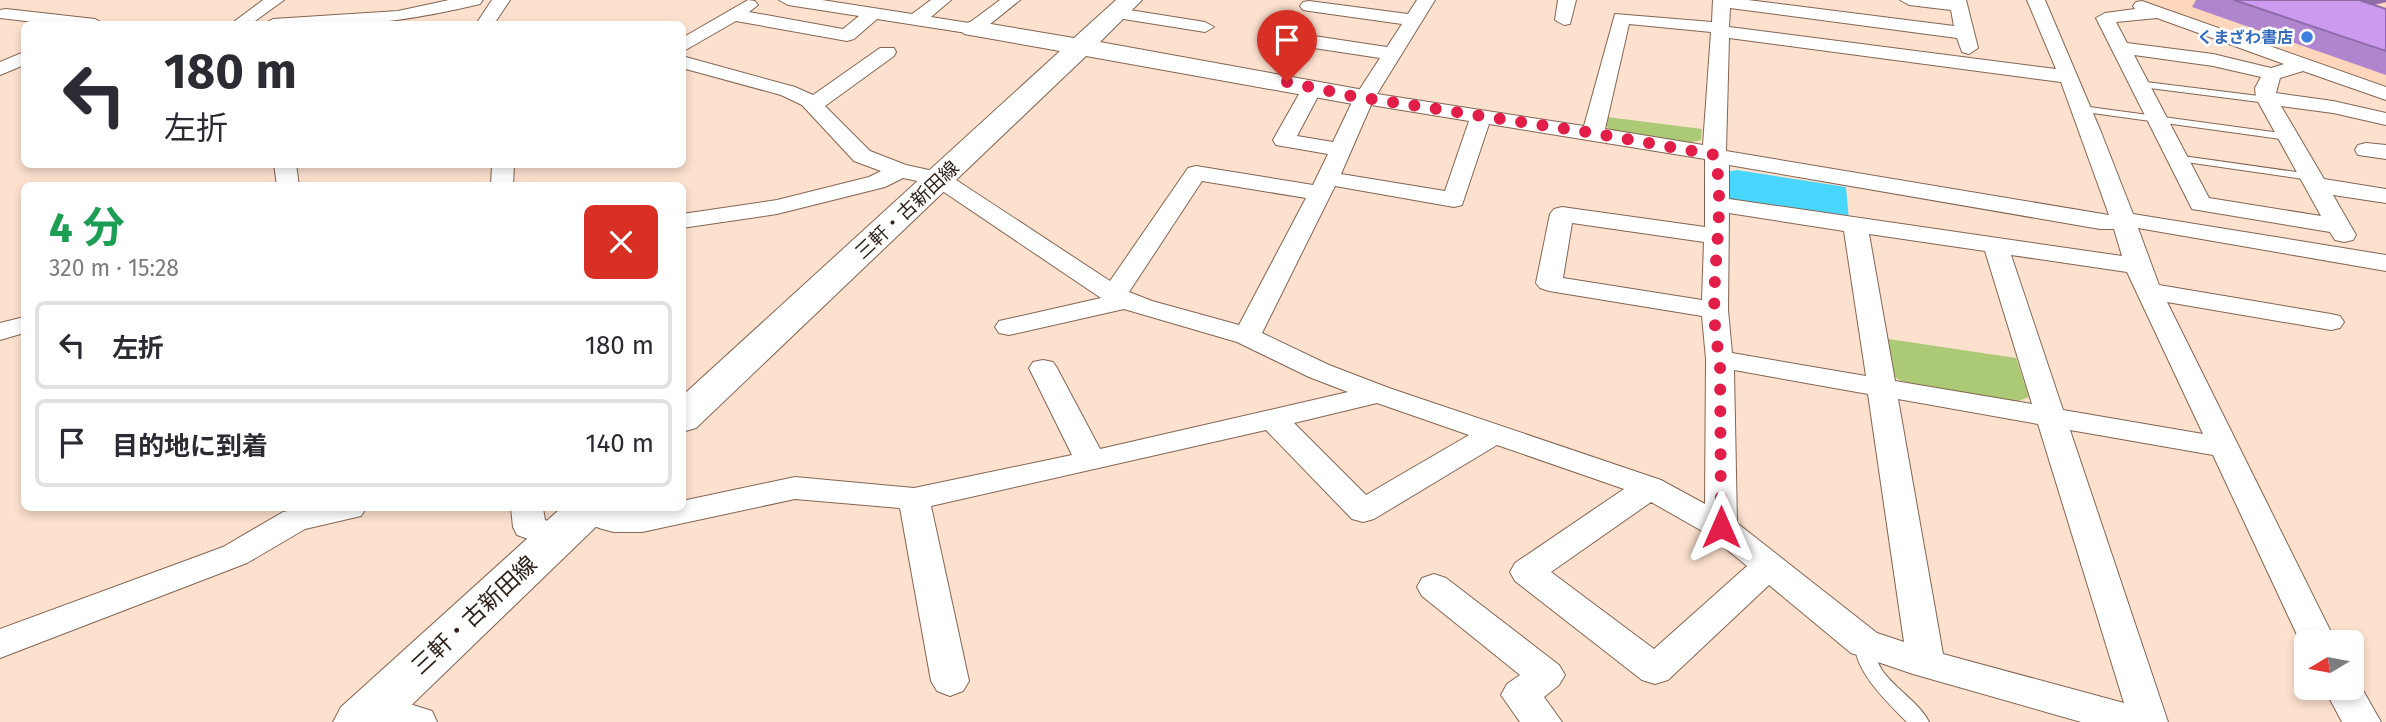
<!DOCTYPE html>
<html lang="ja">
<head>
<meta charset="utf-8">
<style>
	:root { --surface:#fff; --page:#f2f2f3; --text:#2b2b33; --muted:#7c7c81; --line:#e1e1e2 }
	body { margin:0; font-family:"Fira Sans","Noto Sans JP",sans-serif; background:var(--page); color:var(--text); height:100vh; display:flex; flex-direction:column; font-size:26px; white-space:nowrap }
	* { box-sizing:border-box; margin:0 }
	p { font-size:23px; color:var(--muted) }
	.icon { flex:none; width:38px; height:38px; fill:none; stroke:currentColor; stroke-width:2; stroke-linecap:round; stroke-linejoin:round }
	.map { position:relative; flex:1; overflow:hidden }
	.drawer { position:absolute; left:21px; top:182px; width:665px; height:329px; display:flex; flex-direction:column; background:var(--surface); border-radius:10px; box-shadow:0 4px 10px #0003 }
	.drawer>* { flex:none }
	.top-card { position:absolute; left:21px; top:21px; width:665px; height:147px; border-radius:10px; box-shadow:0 4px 10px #0003; background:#fff; color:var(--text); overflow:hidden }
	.needle { width:46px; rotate:260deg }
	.controls { position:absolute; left:2294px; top:630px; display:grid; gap:14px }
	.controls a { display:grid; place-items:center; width:70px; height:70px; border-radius:10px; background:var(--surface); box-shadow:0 4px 10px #0003; font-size:35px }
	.pin { position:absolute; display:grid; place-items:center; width:60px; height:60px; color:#fff; margin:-72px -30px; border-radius:50% 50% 50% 0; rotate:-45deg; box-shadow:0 0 7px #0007 }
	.pin .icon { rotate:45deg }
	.me { position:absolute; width:77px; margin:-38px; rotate:0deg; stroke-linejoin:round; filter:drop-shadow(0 0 5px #0008) }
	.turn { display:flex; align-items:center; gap:24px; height:147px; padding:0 28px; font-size:32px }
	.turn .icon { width:91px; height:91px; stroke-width:2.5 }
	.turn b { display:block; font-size:49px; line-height:60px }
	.round { display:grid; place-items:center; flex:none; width:74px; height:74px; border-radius:10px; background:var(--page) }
	.summary { display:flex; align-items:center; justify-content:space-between; height:119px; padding:0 28px }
	h1 { font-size:42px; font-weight:700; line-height:52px; color:#1e9e55 }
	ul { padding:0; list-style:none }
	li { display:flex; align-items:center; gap:21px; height:88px; margin:0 14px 10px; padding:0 14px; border:4px solid var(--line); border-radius:10px }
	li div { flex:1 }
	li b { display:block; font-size:26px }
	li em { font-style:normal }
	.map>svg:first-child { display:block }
</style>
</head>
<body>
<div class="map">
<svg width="2386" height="722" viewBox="0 0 2386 722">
	<rect width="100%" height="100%" fill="#fce1cf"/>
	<polygon fill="#fed6bb" points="2143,0 2386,0 2386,86"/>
	<g fill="#acc976">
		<polygon points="1607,117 1702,129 1701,140 1688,143 1612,131 1605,125"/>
		<polygon points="1882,338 2016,358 2029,397 2016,402 1901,381 1887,372"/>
	</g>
	<polygon fill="#49d6fe" points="1737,170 1846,187 1849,221 1739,204 1728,198 1726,172"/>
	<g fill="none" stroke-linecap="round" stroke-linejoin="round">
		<defs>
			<g id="lane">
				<polygon points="2138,81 2267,97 2272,100 2267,103 2134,86 2133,84"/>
				<polygon points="2082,106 2288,134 2293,137 2288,140 2078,111 2077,109"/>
				<polygon points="2176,155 2310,174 2316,177 2310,180 2172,160 2172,156"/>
				<path d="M1864,636L1870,638C1876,649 1875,660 1882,670C1895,689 1919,702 1929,722H1907C1891,706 1845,663 1858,638Z"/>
			</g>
			<g id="street">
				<polygon points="263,0 284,0 251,24 231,24"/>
				<path d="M449,0H483L480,4C410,21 336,31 264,24L273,19L398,11Z"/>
				<polygon points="492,0 510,0 494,24 476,24"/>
				<polygon points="748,0 755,1 758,5 749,12 843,29 859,16 788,5 779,0 822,0 912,14 931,0 951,0 931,17 969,23 1000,0 1020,0 979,33 973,34 877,19 854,39 847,41 736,21 682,52 682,38"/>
				<path d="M1417,0H1435L1377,94L1584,126L1615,14L1712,22L1713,0H1748L1954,26L1951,10L1909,5L1900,0H1966L1978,48L1969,54L1962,52L1957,38L1730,8L1729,27L2056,69L2027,0H2045L2101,132L2133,214L2386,255V271L2138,228L2159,285L2331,314L2340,316L2344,322L2340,328L2331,330L2167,302L2336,642H2306L2305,652L2213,455L2070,430L2168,722H2081L1913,674L1851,653L1769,585L1668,680L1655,684L1642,680L1515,581L1510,572L1515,563L1624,489L1497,445L1374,519L1363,522L1352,519L1266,430L931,506L969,681L963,691L950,696L937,691L931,681L900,508L795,499L642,532H614L602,529L573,518L568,510L569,508L616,510L682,508V501L795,477L914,488L1072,455L1029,368L1033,362L1043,360L1053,362L1057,368L1100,449L1348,392L1309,377L1237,342L1124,309L1009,335L999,333L995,327L999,321L1101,298L932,184L903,178L885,187L777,214L682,228V214L777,200L869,177L881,171L854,161L802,105L781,95L682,68V56L795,87L813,95L880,48H894L896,52L894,56L825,106L870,151L906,165L947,174L1110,281L1188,168L1196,166L1313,185L1328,154L1276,145L1273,140L1303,87L1306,83H1320L1323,87L1297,136L1333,142L1354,98L1380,58L1294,45L1285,39L1294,33L1387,47L1402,24L1309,11L1303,10L1300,6L1303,2L1309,1L1408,14ZM1629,24L1711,32L1703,145L1605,129ZM1729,38L2061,82L2109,215L1726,151ZM1371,105L1469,121L1445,191L1341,174ZM1489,124L1705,159V227L1562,207L1554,209L1550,214L1536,283L1540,288L1549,291L1702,316L1706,359L1705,504L1661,480L1389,388L1329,365L1262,333L1335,186L1454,207L1462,205ZM1729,165L2100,229H2114L2122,256L1729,199ZM1202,181L1306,198L1239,325L1152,301L1129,292ZM1729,213L1844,231L1866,376L1732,353L1728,310ZM1572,223L1704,242L1702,300L1563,278ZM1869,234L1985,251L2032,404L1895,381ZM2011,255L2127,272L2203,434L2063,410ZM1734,370L1868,394L1904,642L1877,633L1737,523ZM1898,399L2038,424L2124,703L1943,654ZM1377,403L1469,435L1366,495L1294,423ZM1651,502L1709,535L1747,566L1654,649L1551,572Z"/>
				<polygon points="1558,0 1576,0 1570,24 1564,25 1555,20"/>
				<path d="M2142,1L2386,87V100L2303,71L2280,78L2276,93L2333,101L2386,113V125L2333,113L2281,106L2324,179L2386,189V203L2333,195L2356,235L2353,240L2344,242L2335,240L2330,232L2192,209L2096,18L2105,13L2135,9L2133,6L2136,2ZM2157,18L2284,64L2271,68L2213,54L2127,43L2116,22ZM2134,55L2213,66L2261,77L2255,88L2256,98L2321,216L2209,198Z"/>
				<polygon points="1117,8 1205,22 1214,27 1205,32 1111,17 1108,13 1111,9"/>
				<polygon points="6,9 95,19 104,24 51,24 0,18 0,10"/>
				<polygon points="24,52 24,65 0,75 0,62"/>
				<polygon points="2366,143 2386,145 2386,159 2358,155 2355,150 2358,145"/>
				<polygon points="274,164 296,164 299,186 277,186"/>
				<polygon points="492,164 514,164 513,186 491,186"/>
				<polygon points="24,317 24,333 0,340 0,323"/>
				<polygon points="301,508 366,508 361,516 305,529 247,563 0,658 0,629 223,547 283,512"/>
				<polygon points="511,508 543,508 545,520 568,529 573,537 568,545 556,549 517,535 513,527"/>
				<polygon points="1434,574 1446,578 1559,665 1565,675 1559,685 1544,697 1562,722 1520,722 1501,695 1507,684 1520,675 1422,596 1417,587 1422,578"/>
				<polygon points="2352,676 2356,678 2381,722 2342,722 2324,688 2352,688"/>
				<polygon points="375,693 432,711 437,722 371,722 362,719 356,708 362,697"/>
			</g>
			<g id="secondary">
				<polygon points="1116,0 1142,0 1100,42 1364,90 1374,92 1378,98 1374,104 1364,106 1086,56 696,428 682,432 682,396 1060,51 964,34 960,29 964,24 973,21 1074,38"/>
				<polygon points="561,508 610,508 604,519 394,722 333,722 341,707"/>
			</g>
		</defs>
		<use href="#lane" stroke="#836552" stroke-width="2"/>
		<use href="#street" stroke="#836552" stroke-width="2"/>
		<use href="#secondary" stroke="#836552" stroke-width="2"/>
		<use href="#lane" fill="#fff" fill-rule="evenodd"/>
		<use href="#street" fill="#fff" fill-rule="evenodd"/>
		<use href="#secondary" fill="#fff" fill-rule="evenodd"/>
	</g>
	<polygon fill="#af85ce" points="2196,0 2386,0 2386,2 2374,5 2386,9 2386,75 2192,7"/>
	<polygon fill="#8f6ca8" points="2341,0 2386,0 2386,2 2334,14"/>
	<polygon fill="#cc9bf0" stroke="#8f6ca8" stroke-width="2" points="2234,0 2359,0 2386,9 2386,51"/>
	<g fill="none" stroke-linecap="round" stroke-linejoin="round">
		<path stroke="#e11d48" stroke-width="12" stroke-dasharray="0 21.6" d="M1287,82L1352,96L1593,133L1715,155C1728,221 1704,292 1720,359L1721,527"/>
	</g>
	<circle fill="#3f7fe0" stroke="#fff" stroke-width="2.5" cx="2307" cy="37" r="7"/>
	<g text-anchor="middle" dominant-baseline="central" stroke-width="5" stroke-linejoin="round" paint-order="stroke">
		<g font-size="16" font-weight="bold" fill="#366cbe" stroke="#fff" text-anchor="end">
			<text x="2293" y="37">くまざわ書店</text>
		</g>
		<g font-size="19" fill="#2e221a" stroke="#fff">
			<text transform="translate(907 210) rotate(-43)">三軒・古新田線</text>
		</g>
		<g font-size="23" fill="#2e221a" stroke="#fff">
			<text transform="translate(474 615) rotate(-43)">三軒・古新田線</text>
		</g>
	</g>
</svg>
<div class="controls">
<a><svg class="needle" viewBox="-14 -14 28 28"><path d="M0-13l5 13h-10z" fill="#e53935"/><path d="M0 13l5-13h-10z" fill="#7c7c81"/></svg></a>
</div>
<div class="pin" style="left:1287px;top:82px;background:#d93025"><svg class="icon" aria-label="arrive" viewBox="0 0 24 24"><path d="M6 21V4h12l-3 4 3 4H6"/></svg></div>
<svg class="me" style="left:1721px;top:527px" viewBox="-20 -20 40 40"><path d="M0-17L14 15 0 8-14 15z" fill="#e11d48" stroke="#fff" stroke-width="4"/></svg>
<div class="top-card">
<div class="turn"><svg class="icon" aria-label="left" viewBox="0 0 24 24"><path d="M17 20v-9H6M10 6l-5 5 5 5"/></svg><div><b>180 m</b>左折</div></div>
</div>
<section class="drawer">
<div class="summary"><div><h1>4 分</h1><p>320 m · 15:28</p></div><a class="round" style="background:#d93025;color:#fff"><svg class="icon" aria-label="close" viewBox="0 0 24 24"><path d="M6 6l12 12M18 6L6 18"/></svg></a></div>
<ul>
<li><svg class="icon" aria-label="left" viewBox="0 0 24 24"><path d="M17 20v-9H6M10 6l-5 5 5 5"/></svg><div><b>左折</b></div><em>180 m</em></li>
<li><svg class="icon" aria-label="arrive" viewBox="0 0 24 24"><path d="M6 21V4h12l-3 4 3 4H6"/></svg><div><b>目的地に到着</b></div><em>140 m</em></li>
</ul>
</section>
</div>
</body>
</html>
